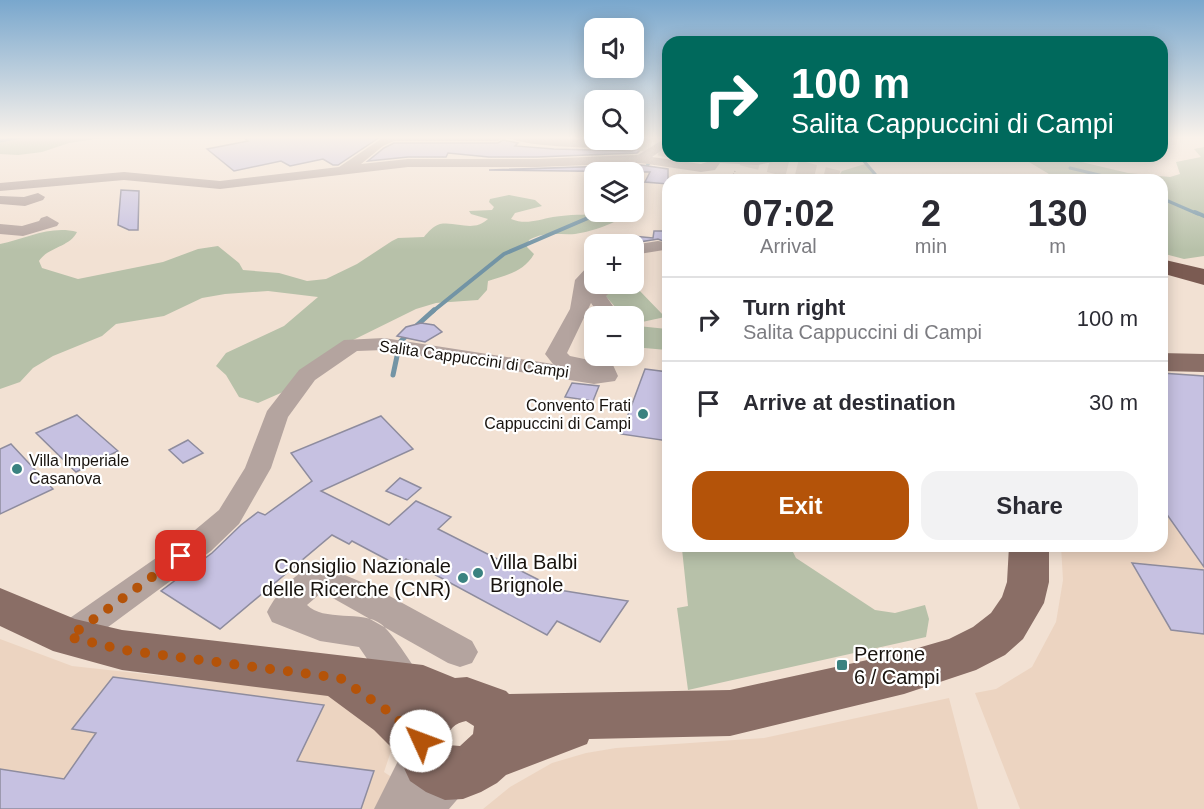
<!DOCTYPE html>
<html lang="en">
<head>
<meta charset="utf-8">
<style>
	:root { --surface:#fff; --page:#f2f2f3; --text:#2b2b33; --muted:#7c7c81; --line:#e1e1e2; --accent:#b45309 }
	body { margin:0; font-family:Helvetica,sans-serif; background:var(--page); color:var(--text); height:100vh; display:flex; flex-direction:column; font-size:22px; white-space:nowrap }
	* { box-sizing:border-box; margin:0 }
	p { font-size:20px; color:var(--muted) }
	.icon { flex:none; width:33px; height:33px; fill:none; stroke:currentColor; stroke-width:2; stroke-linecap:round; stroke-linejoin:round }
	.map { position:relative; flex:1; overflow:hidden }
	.drawer { position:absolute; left:662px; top:174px; width:506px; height:378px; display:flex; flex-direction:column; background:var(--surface); border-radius:18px; box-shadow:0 3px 15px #0003 }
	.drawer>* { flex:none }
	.top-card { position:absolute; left:662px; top:36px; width:506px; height:126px; border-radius:18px; box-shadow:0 3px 15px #0003; background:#00695c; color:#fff; overflow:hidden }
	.tools { position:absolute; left:584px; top:18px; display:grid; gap:12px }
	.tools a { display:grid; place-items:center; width:60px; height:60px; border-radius:12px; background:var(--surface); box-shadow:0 3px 15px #0003; font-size:30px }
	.pin { position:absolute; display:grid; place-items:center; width:51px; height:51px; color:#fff; margin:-26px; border-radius:12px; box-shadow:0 3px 9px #0006 }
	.me { position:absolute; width:66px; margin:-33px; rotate:313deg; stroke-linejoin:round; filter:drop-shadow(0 0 4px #0008) }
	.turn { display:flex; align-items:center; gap:21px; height:126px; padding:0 30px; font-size:27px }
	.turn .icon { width:78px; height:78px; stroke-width:2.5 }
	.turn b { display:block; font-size:42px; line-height:51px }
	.eta { display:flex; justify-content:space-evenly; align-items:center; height:102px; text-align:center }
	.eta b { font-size:36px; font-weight:700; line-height:42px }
	.primary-button { display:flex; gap:12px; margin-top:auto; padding:12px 30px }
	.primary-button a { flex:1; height:69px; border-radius:18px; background:var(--accent); color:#fff; font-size:24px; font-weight:700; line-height:69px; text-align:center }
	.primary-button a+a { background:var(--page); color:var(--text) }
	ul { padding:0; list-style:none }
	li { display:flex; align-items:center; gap:18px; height:84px; padding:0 30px; border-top:2px solid var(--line) }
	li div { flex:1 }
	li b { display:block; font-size:22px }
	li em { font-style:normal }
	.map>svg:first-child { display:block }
</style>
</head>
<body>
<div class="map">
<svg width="1204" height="809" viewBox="0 0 1204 809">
	<rect width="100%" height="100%" fill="#f2e1d3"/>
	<g fill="#ecd4c1">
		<polygon points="1161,372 1204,375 1204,809 1020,809 975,693 996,689 1032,667 1056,622 1063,580 1061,546 1161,546"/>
		<polygon points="0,639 72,666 345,696 393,745 384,772 439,809 0,809"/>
		<polygon points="949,698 978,809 483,809 510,787 552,763 586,753 616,748 764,738"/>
	</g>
	<g fill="#b7c1a9">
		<polygon points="0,137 108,137 69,143 42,152 18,155 0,154"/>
		<polygon points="1204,147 1204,256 1184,259 1161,253 1161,180 1059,180 1019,156 1056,156 1128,173 1170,177 1180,174 1176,162 1201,157 1194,149"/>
		<polygon points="865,164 876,176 876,180 836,180 842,171"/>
		<path d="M509,195L535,200L542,206L515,213L511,219C526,225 537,220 553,217C568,214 600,214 615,215L616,221C604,227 589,232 575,234C558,235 545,231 529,240L527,247L534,254C524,272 506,275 488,281L487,290L478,300L436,303L416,309L345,344L283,392L258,403L239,397L226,375L216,366L226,353L284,326L318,297L268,291L225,294L202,298L164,316L116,324L102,336L53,356L33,368L20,382L0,389V244C26,239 50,225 77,232C70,247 48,247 39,261L42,268L78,279L163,262L198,249L218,246L239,263L243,270L279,273L307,281L326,279L357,264L392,241L398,238L424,237C428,232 433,226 440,224C457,221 473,233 488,219L471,214L469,211L492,210L494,207L489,202L490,199Z"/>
		<polygon points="636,287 665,317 633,324 633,316 623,316 603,293"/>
		<polygon points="638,326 667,329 667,350 633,347"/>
		<polygon points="685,546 790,546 796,558 875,610 895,613 925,605 929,619 926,637 688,690 677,608 688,606 682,549"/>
	</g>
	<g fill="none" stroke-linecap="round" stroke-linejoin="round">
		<g stroke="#7394a5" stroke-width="3">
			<polyline points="0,141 22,137"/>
			<polyline points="854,156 863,160 880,180"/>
			<polyline points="1070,168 1120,180"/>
			<polyline points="633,183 650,162"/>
			<polyline points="1161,198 1198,214"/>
			<polyline points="598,214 602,212"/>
		</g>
		<g stroke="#7394a5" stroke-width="4">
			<polyline points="1195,212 1204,216"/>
			<polyline points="432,312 504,254 602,212"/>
		</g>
		<g stroke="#7394a5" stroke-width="5">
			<polyline points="414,328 434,310"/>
			<polyline points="393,375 400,342 408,334"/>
		</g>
	</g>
	<g fill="#c6c1e1" stroke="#8e8c9e" stroke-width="1.5">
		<polygon points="243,137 380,137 338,165 333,165 323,159 290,166 281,161 234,171 207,149 248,141"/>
		<polygon points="503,140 518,143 515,146 554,149 632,151 643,147 637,153 537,157 489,157 448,153 446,157 408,157 368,161 384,148 394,143 498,143"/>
		<polygon points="641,165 668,169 668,184 645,182 650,172 489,170"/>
		<polygon points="121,190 139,191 138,230 129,230 118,225"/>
		<polygon points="654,231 668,231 668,243 658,239 633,243 633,236 653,238"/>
		<polygon points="421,323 434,325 442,332 425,342 397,336 406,327"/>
		<polygon points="645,369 668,372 668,441 621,434"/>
		<polygon points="1161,373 1204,376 1204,567 1161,506"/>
		<polygon points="572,383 599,386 593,401 565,397"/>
		<polygon points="77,415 118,451 76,472 36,433"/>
		<polygon points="381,416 413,449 321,491 389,525 416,501 451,517 438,529 559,590 628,601 600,642 557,621 547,635 406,559 399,566 352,541 349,544 332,535 220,629 161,591 212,553 241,525 258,512 265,515 312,481 291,453"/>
		<polygon points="188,440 203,453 183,463 169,450"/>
		<polygon points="11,444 53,489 0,514 0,449"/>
		<polygon points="400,478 421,488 407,500 386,491"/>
		<polygon points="1132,563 1204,570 1204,634 1171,630"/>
		<polygon points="113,677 324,705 297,761 374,771 361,809 0,809 0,769 64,779 96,733 72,729"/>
	</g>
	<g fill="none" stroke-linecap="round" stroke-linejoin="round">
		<g stroke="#d1c2b5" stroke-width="19" stroke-dasharray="19 9" stroke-linecap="butt">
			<polyline points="633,139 668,148"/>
			<polyline points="742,156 838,180"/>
		</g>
		<polyline stroke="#9a8e83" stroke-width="1.5" stroke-dasharray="1 2" stroke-linecap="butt" points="731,180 735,171"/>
		<g fill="#b4a49f" fill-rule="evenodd">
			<polygon points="384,137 504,137 498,141 394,141 383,146 361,164 408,159 537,159 638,155 667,137 668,146 652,157 701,164 707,162 696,161 696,156 791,156 790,159 757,165 720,163 715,170 701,172 641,163 537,167 408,167 220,189 124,180 0,191 0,183 124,172 220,181 339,167"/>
			<path d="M509,137L632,141L638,145L632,149C610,148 522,148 509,137Z"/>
			<polygon points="38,193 45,197 43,200 25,206 0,204 0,196 24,197"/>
			<polygon points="47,216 59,223 57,226 23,236 0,234 0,224 22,226 39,221 41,218"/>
			<polygon points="658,241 664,242 666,246 664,250 633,255 633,245"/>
			<polygon points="594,265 593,286 596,284 614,284 615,287 606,296 620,316 600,316 591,303 567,353 570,356 613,365 618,376 615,381 594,384 384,350 357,351 315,380 288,417 271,468 239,524 211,551 81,647 69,652 57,647 52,637 57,627 189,535 219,510 245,468 267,411 299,370 344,340 384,338 553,364 545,354 570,309 575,280 588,266"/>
			<path d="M319,564L373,587L472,641L478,652L472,663L460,667L448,663L322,592L307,605C323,622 363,610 381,624C391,631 419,673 424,685L419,697L406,701L393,697L359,647L320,641L272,622L267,612C278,591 296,571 319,564Z"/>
			<polygon points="423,734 437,739 443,753 441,758 454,753 468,759 474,773 468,787 449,809 374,809 409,739"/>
		</g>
		<g fill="#8a6e66" fill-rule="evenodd">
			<polygon points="1161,353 1204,354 1204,372 1161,371"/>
			<path d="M1009,546H1049V582L1044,603L1023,639L1005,655L976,670L904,694L730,736L589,739L587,744L506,775L497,783L481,792L463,799L445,800L426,792L410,781L397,753L374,730L328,696L122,670L53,651L0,626V588L75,619L122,630L423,665L455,678L467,677L506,691L509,694L730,690L904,652L949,639L973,627L991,613L1002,597L1007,582ZM466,721L474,726L473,734L460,746L448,745C445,732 454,723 466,721Z"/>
		</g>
		<polygon fill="#7b5b52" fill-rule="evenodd" points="1161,259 1204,269 1204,285 1161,273"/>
	</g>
	<linearGradient id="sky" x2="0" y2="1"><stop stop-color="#79a7cd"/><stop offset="0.55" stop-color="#f9f2eb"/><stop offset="1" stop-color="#f9f2eb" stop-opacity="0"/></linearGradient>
	<rect width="1204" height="250" fill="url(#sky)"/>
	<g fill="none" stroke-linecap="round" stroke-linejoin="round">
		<polyline stroke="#b45309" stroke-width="10" stroke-dasharray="0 18" points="181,556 69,637 123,650 340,678 392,714 421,741"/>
	</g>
	<g fill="#3a8280" stroke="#fff" stroke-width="2">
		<circle cx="643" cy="414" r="6"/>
		<circle cx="17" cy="469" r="6"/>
		<circle cx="478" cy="573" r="6"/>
		<circle cx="463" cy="578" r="6"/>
		<rect x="836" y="659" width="12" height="12" rx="3"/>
	</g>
	<g text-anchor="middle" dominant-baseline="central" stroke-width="4.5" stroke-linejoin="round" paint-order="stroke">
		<g font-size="16" fill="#18130e" stroke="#fff">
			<text transform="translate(474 359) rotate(8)">Salita Cappuccini di Campi</text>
		</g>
		<g font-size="16" fill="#18130e" stroke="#fff" text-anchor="end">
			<text x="631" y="405">Convento Frati<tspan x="631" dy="18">Cappuccini di Campi</tspan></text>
			<text x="29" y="460" text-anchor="start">Villa Imperiale<tspan x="29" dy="18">Casanova</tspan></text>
		</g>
		<g font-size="20" fill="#18130e" stroke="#fff" text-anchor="start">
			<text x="490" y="562">Villa Balbi<tspan x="490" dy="23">Brignole</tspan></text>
			<text x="451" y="566" text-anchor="end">Consiglio Nazionale<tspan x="451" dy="23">delle Ricerche (CNR)</tspan></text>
			<text x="854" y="654">Perrone<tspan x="854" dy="23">6 / Campi</tspan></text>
		</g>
	</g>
</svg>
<div class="tools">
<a><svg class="icon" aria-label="sound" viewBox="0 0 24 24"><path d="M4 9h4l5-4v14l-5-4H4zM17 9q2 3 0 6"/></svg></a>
<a><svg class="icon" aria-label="search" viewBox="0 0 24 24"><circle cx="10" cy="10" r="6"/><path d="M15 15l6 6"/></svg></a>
<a><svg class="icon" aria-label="layers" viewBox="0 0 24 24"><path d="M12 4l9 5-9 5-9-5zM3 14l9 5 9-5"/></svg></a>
<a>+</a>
<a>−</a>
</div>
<div class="pin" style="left:181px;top:556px;background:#d93025"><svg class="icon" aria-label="arrive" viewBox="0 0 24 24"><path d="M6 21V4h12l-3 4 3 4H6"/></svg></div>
<svg class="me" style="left:421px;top:741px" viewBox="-20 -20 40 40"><circle r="19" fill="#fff"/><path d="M0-13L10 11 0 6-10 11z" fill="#b45309"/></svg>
<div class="top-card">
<div class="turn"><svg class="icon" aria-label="right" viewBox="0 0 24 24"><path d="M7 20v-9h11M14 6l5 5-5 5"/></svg><div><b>100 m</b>Salita Cappuccini di Campi</div></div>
</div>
<section class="drawer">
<div class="eta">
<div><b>07:02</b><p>Arrival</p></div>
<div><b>2</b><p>min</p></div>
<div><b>130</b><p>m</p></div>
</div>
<ul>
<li><svg class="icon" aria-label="right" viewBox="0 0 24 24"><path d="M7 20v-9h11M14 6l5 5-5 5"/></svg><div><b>Turn right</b><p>Salita Cappuccini di Campi</p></div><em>100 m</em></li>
<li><svg class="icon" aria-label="arrive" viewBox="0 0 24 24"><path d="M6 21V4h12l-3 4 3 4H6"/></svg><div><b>Arrive at destination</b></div><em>30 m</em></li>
</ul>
<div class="primary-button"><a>Exit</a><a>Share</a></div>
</section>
</div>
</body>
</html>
